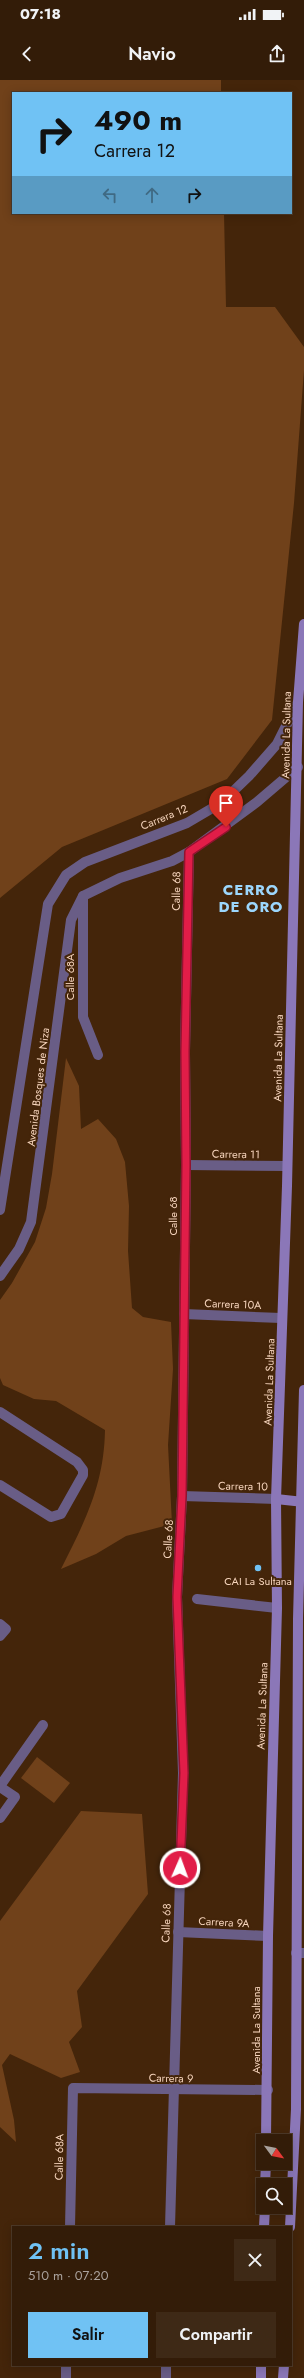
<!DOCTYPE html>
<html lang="es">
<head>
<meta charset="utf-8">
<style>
	:root { --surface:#331c08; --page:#3e2916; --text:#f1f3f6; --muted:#a9a19c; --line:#4e3a29; --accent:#70c2f4 }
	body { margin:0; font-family:Jost,sans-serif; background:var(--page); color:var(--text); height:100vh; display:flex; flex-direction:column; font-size:15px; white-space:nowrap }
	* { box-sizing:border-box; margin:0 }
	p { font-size:13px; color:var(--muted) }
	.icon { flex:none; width:22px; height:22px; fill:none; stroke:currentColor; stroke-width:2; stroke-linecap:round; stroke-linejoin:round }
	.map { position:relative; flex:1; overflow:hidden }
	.side { position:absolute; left:12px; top:2146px; width:280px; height:140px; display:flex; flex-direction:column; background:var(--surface); border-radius:0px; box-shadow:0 2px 10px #0003,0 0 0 1px var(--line) }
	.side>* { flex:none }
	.hud { position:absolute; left:12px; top:12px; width:280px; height:122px; border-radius:0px; box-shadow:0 2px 10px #0003,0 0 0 1px var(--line); background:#70c2f4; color:#111; overflow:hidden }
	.needle { width:26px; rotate:122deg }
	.buttons { position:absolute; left:256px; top:2054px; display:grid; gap:8px }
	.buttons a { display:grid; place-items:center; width:36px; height:36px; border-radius:0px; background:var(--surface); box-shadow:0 2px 10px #0003,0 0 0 1px var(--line); font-size:20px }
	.pin { position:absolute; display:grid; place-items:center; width:34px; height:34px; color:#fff; margin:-41px -17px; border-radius:50% 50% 50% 0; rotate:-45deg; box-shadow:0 0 4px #0007 }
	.pin .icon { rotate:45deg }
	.me { position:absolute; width:44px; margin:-22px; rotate:2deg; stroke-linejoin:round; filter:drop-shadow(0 0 3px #0008) }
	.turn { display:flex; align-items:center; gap:14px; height:84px; padding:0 16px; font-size:18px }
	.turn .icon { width:52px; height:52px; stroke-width:2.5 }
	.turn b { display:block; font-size:28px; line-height:34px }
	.lanes { display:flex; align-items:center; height:38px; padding:0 16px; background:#0003; justify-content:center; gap:20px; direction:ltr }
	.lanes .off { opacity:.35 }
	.round { display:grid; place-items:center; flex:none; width:42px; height:42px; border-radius:0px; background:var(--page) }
	.overview { display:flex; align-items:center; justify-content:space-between; height:68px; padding:0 16px }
	h1 { font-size:24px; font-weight:600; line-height:30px; color:var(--accent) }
	.cta { display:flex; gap:8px; margin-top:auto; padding:8px 16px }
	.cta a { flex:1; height:46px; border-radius:0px; background:var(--accent); color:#111; font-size:16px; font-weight:600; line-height:46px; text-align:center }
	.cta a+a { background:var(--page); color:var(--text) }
	.status { display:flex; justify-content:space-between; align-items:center; height:28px; padding:0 20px; background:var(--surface); direction:ltr }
	.status svg { height:11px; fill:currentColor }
	header { display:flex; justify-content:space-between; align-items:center; height:52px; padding:0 16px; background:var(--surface); font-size:18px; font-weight:600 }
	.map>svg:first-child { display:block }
</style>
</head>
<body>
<div class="status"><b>07:18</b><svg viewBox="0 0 49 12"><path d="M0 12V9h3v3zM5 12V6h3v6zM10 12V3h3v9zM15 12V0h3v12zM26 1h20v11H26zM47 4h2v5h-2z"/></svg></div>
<header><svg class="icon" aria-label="back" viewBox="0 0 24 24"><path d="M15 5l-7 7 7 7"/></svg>Navio<svg class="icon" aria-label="share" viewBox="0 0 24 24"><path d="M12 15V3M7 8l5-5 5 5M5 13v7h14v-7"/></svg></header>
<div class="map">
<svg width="304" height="2298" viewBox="0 0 304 2298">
	<rect width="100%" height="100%" fill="#44250a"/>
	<g fill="#70411a">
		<polygon points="0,0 221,0 221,13 13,13 13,133 224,133 226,227 275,227 304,267 304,290 294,423 272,640 227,699 62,767 0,818"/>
		<path d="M66,978L79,1006L81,1049L98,1039L116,1059L125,1082L129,1126L128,1171L132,1228L143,1237L171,1242L173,1289L168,1365L172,1444L126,1456L96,1474L61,1489C85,1441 104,1405 105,1350L56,1321L34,1319L3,1305L0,1298V1220L12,1203L35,1162L46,1128L52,1094Z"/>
		<polygon points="37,1677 70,1703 54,1723 21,1698"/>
		<polygon points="81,1731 142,1734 148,1814 77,1911 82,1947 69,1962 80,1992 61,1998 10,1974 2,1985 14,2040 16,2062 0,2047 0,1841"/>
	</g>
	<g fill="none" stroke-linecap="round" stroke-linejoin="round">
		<g stroke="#695d86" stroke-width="10">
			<polyline points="83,816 83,937 98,975"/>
			<polyline points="186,1085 287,1086"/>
			<polyline points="0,1130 48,824 66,795 85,782 187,743 221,723 249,696 277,664 298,622"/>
			<polyline points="0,1196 19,1169 31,1142 71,840 83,816 120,798 172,781 189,772 257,722 298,687"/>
			<polyline points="184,1234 281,1238"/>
			<polyline points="0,1332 77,1382 83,1390 83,1395 61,1434 51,1437 0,1405"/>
			<polyline points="182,1416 276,1419"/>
			<polyline points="197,1519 277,1528"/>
			<polyline points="0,1544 6,1549 0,1556"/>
			<polyline points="0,1706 43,1645"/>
			<polyline points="0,1707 15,1717 0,1738"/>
			<polyline points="178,1852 268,1856"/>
			<polyline points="296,1873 304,1873"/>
			<polyline points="70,2147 73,2008 268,2010"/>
			<polyline points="170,2147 183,1693 177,1517 182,1416 186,1085 185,972 189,772"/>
			<polyline points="66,2298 66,2285"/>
			<polyline points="166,2298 166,2285"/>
		</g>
		<g stroke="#8b77b8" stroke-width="10">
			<polyline points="276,1419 304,1422"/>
			<polyline points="266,2061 268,1856 277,1528 276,1419 287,1106 298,622 304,544"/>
			<polyline points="265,2105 266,2083"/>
			<polyline points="264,2147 265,2127"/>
			<polyline points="290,2147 296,2029 298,1539 304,1310"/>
			<polyline points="261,2298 261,2285"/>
			<polyline points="283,2298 284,2285"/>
		</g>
	</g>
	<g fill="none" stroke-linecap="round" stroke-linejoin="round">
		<defs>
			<polyline id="route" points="180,1788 184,1693 177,1517 182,1416 186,1085 185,972 189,772 226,747"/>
		</defs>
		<use href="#route" stroke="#92132f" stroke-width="10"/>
		<use href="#route" stroke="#e11d48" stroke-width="7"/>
	</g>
	<circle fill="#70c2f4" stroke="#44250a" stroke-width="1.5" cx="258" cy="1488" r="4"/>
	<g text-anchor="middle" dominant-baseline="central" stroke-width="4" stroke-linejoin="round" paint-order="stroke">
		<g font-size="11" fill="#f7d5bd" stroke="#44250a">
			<text transform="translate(286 655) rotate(-89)">Avenida La Sultana</text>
			<text transform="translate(164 737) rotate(-22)">Carrera 12</text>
			<text transform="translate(176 811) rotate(-89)">Calle 68</text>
			<text transform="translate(70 897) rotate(-90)">Calle 68A</text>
			<text transform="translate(278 978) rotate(-89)">Avenida La Sultana</text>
			<text transform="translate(38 1007) rotate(-83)">Avenida Bosques de Niza</text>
			<text transform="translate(236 1074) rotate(1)">Carrera 11</text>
			<text transform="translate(173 1136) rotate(-90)">Calle 68</text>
			<text transform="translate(233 1224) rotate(2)">Carrera 10A</text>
			<text transform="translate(269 1302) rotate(-88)">Avenida La Sultana</text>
			<text transform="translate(243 1406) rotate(1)">Carrera 10</text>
			<text transform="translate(168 1459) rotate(-87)">Calle 68</text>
			<text transform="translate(262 1626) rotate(-88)">Avenida La Sultana</text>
			<text transform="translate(224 1842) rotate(3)">Carrera 9A</text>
			<text transform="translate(166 1843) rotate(-88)">Calle 68</text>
			<text transform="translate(256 1950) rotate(-90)">Avenida La Sultana</text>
			<text transform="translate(171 1998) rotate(1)">Carrera 9</text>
			<text transform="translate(59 2077) rotate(-89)">Calle 68A</text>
		</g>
		<g font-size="11" fill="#f7d5bd" stroke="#44250a">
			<text x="258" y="1501">CAI La Sultana</text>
		</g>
		<g font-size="15" font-weight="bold" letter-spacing="1" fill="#9cd7fd" stroke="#44250a">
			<text x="251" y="810">CERRO<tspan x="251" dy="17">DE ORO</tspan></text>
		</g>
	</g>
</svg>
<div class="buttons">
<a><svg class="needle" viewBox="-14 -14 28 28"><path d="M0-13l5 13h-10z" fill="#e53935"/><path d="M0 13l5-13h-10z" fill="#a9a19c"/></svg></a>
<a><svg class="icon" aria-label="search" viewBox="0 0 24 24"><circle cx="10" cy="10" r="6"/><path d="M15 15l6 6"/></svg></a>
</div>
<div class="pin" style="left:226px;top:747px;background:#d93025"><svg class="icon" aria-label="arrive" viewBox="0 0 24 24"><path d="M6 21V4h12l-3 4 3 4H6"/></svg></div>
<svg class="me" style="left:180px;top:1788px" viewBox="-20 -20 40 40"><circle r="17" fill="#e11d48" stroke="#fff" stroke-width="3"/><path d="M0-11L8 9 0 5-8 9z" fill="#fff"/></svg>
<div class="hud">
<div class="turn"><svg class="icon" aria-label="right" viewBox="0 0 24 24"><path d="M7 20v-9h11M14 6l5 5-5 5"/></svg><div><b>490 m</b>Carrera 12</div></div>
<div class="lanes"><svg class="icon off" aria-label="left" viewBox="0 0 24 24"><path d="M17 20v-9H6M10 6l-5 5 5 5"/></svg><svg class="icon off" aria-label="ahead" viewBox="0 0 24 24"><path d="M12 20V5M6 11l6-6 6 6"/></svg><svg class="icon" aria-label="right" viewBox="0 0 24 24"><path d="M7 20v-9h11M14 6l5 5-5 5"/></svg></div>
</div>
<section class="side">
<div class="overview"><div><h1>2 min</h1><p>510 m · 07:20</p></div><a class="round"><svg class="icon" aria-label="close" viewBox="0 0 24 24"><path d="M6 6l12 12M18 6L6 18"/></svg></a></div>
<div class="cta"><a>Salir</a><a>Compartir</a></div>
</section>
</div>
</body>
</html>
